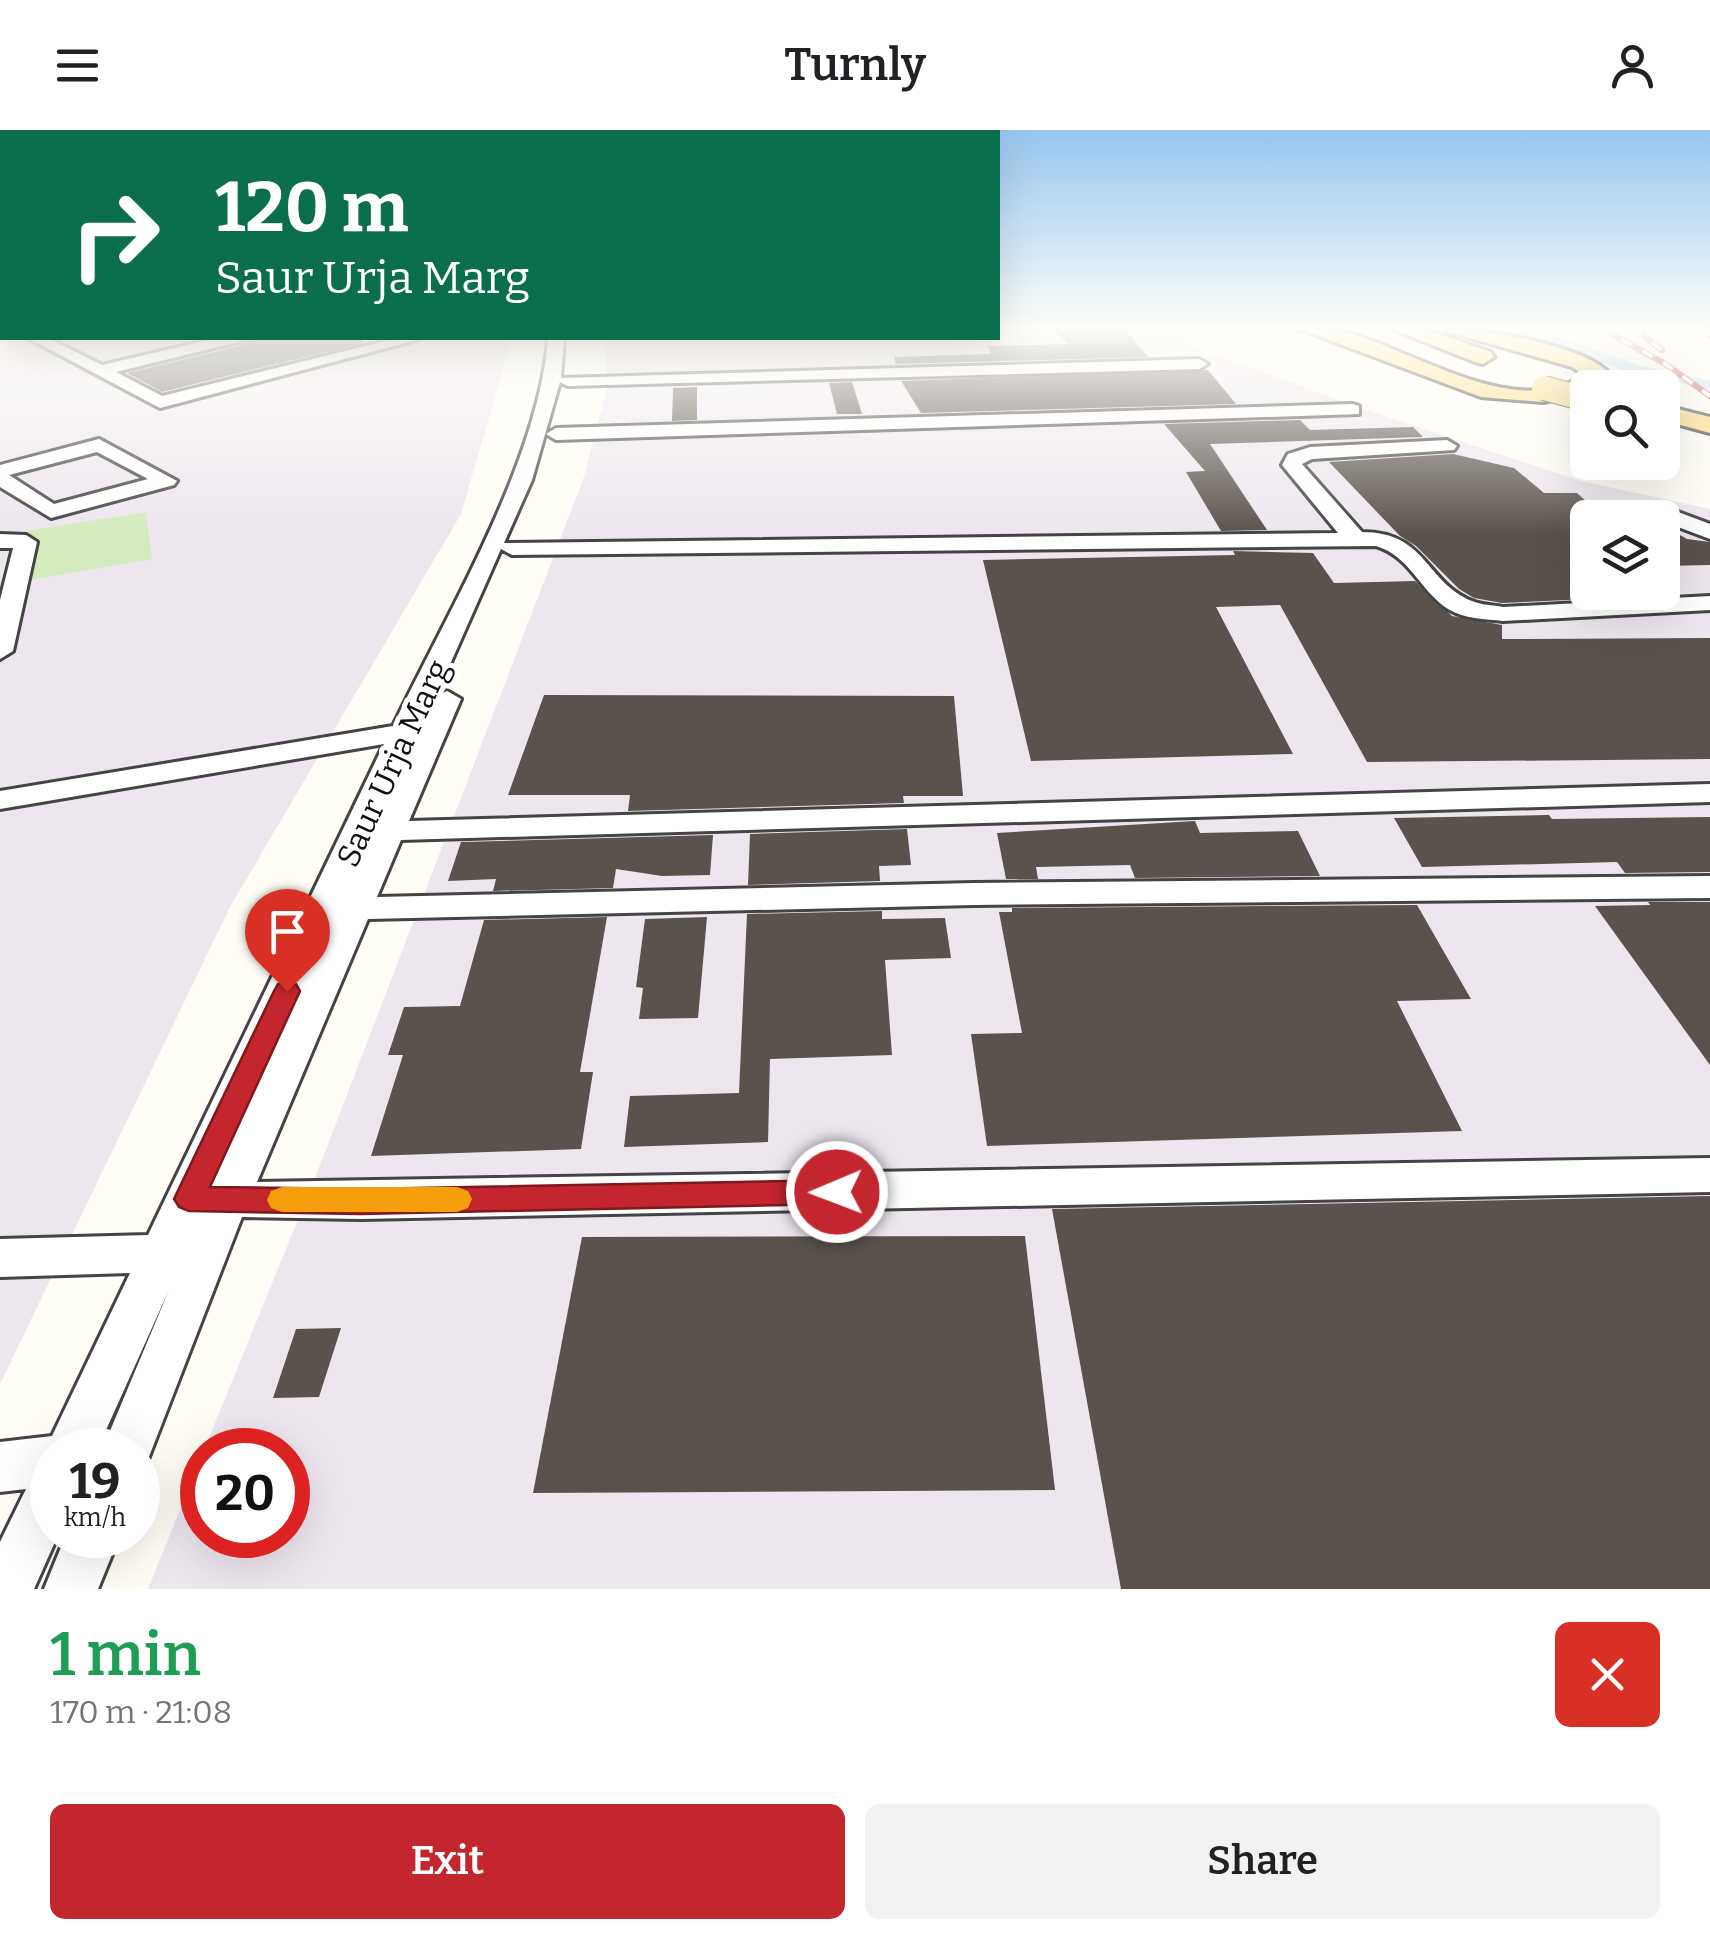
<!DOCTYPE html>
<html lang="en">
<head>
<meta charset="utf-8">
<style>
	:root { --surface:#fff; --page:#f2f2f2; --text:#202124; --muted:#757577; --accent:#c4262e }
	body { margin:0; font-family:Bitter,serif; background:var(--page); color:var(--text); height:100vh; display:flex; flex-direction:column; font-size:38px; white-space:nowrap }
	* { box-sizing:border-box; margin:0 }
	p { font-size:32px; color:var(--muted) }
	.icon { flex:none; width:55px; height:55px; fill:none; stroke:currentColor; stroke-width:2; stroke-linecap:round; stroke-linejoin:round }
	.map { position:relative; height:1459px; overflow:hidden }
	.side { display:flex; flex-direction:column; background:var(--surface); flex:1 }
	.side>* { flex:none }
	.top-card { position:absolute; left:0px; top:0px; width:1000px; height:210px; box-shadow:0 10px 40px #0002; background:#0b6e4f; color:#fff; overflow:hidden }
	.fabs { position:absolute; left:1570px; top:240px; display:grid; gap:20px }
	.fabs a { display:grid; place-items:center; width:110px; height:110px; border-radius:15px; background:var(--surface); box-shadow:0 10px 40px #0002; font-size:50px }
	.speed { position:absolute; left:30px; top:1298px; display:flex; gap:20px; font-size:50px; font-weight:700; text-align:center }
	.speed>* { display:grid; place-content:center; width:130px; height:130px; border-radius:50%; background:var(--surface); box-shadow:0 10px 40px #0002; line-height:1 }
	.speed small { font-size:25px; font-weight:400 }
	.speed .limit { border:15px solid #d22; background:#fff; color:#111 }
	.pin { position:absolute; display:grid; place-items:center; width:85px; height:85px; color:#fff; margin:-102px -42px; border-radius:50% 50% 50% 0; rotate:-45deg; box-shadow:0 0 10px #0007 }
	.pin .icon { rotate:45deg }
	.me { position:absolute; width:110px; margin:-55px; rotate:269deg; stroke-linejoin:round; filter:drop-shadow(0 0 8px #0008) }
	.turn { display:flex; align-items:center; gap:35px; height:210px; padding:0 50px; font-size:45px }
	.turn .icon { width:130px; height:130px; stroke-width:2.5 }
	.turn b { display:block; font-size:70px; line-height:85px }
	.round { display:grid; place-items:center; flex:none; width:105px; height:105px; border-radius:15px; background:var(--page) }
	.overview { display:flex; align-items:center; justify-content:space-between; height:170px; padding:0 50px }
	h1 { font-size:60px; font-weight:600; line-height:75px; color:#1e9e55 }
	.button { display:flex; gap:20px; margin-top:auto; padding:20px 50px }
	.button a { flex:1; height:115px; border-radius:15px; background:var(--accent); color:#fff; font-size:40px; font-weight:600; line-height:115px; text-align:center }
	.button a+a { background:var(--page); color:var(--text) }
	header { display:flex; justify-content:space-between; align-items:center; height:130px; padding:0 50px; background:var(--surface); font-size:45px; font-weight:600 }
	.map>svg:first-child { display:block }
</style>
</head>
<body>
<header><svg class="icon" aria-label="menu" viewBox="0 0 24 24"><path d="M4 6h16M4 12h16M4 18h16"/></svg>Turnly<svg class="icon" aria-label="person" viewBox="0 0 24 24"><circle cx="12" cy="8" r="4"/><path d="M4 21q1-7 8-7t8 7"/></svg></header>
<div class="map">
<svg width="1710" height="1459" viewBox="0 0 1710 1459">
	<rect width="100%" height="100%" fill="#fffdf5"/>
	<g fill="#eee6ef" fill-rule="evenodd">
		<polygon points="0,198 2,208 512,208 461,384 230,777 0,1254"/>
		<path d="M998,198H1169L1193,217L1370,281L1581,351L1710,379V1459H148L202,1325V1405H288V1320H204L315,1048L583,350L606,263V208H998ZM1588,388H1662V462H1588Z"/>
	</g>
	<polygon fill="#d5ebbd" points="146,382 152,429 24,451 26,401"/>
	<g fill="none" stroke-linecap="round" stroke-linejoin="round">
		<polygon fill="#b9e0f7" fill-rule="evenodd" points="1508,198 1531,198 1642,236 1710,250 1710,260 1632,243"/>
	</g>
	<g fill="#5a524d">
		<polygon points="1052,198 1124,198 1148,227 896,234 894,227 991,224 987,216 1068,214"/>
		<polygon points="248,208 362,208 363,213 162,262 127,243 243,215"/>
		<polygon points="1208,240 1236,274 921,283 901,251"/>
		<polygon points="852,252 862,284 837,284 829,253"/>
		<polygon points="697,257 697,290 672,291 673,258"/>
		<polygon points="1300,290 1310,300 1413,297 1423,307 1210,314 1267,400 1221,401 1186,342 1205,341 1164,294"/>
		<polygon points="1453,324 1514,338 1544,363 1577,363 1605,388 1588,388 1588,469 1502,473 1474,468 1459,459 1416,416 1400,406 1329,332"/>
		<polygon points="1662,395 1687,409 1710,412 1710,435 1662,436"/>
		<polygon points="1233,421 1313,423 1334,453 1415,451 1452,486 1502,495 1502,509 1710,508 1710,629 1367,632 1280,475 1216,477 1293,624 1031,631 983,430 1235,425"/>
		<polygon points="544,565 954,566 963,666 903,666 904,673 628,681 630,665 508,665"/>
		<polygon points="1549,685 1552,689 1710,687 1710,742 1625,743 1617,732 1422,737 1394,688"/>
		<polygon points="1195,691 1200,703 1298,701 1320,746 1135,748 1130,735 1036,737 1038,749 1006,749 997,703"/>
		<polygon points="907,699 911,735 879,736 880,751 748,755 750,704"/>
		<polygon points="713,705 710,745 662,746 616,739 613,758 493,761 496,749 448,751 461,712"/>
		<polygon points="1648,772 1710,772 1710,935 1595,776 1650,775"/>
		<polygon points="1417,775 1471,869 1397,871 1462,1001 987,1016 971,904 1022,903 999,782 1012,782 1012,778"/>
		<polygon points="882,781 882,789 945,788 951,828 885,830 892,925 770,929 768,1012 624,1017 630,966 739,963 747,784"/>
		<polygon points="607,787 580,942 593,942 581,1019 371,1026 403,925 388,925 404,877 460,876 484,790"/>
		<polygon points="707,787 698,888 639,889 643,858 636,857 645,789"/>
		<polygon points="1710,1066 1710,1459 1121,1459 1052,1079"/>
		<polygon points="1025,1106 1055,1360 533,1363 582,1107"/>
		<polygon points="341,1198 319,1267 273,1268 296,1199"/>
	</g>
	<g fill="none" stroke-linecap="round" stroke-linejoin="round">
		<defs>
			<g id="minor">
				<polygon points="28,208 48,208 102,235 217,208 244,208 242,211 116,242 162,266 398,208 424,208 160,278"/>
				<path d="M548,208H564L561,248L1199,229L1208,234L1199,239L568,256L560,252L532,350L504,413L1338,403L1282,335L1288,324L1310,317L1447,310L1457,316L1454,320L1312,329L1302,334L1362,402C1427,402 1425,452 1472,471C1481,475 1493,475 1503,477L1710,466V480L1503,491C1485,489 1464,489 1448,479C1420,461 1410,426 1376,416L512,425L501,419L436,566L447,561L461,569L409,691L1710,654V672L401,710L377,767L974,753L1710,746V768L974,775L368,789L257,1052L1710,1028V1062L361,1089L242,1087L145,1337L138,1340V1320H102L169,1160L97,1320H52V1405H58L34,1459H0V1412L26,1359L0,1362V1312L52,1306L130,1143L0,1147V1109L148,1105L384,614L0,679V661L393,596C447,483 539,331 548,208Z"/>
				<polygon points="1352,274 1359,276 1359,284 556,310 546,304 556,298"/>
				<path d="M99,309L177,351L174,355L51,388L0,357V335ZM97,322L148,349L54,374L9,345Z"/>
				<polygon points="1662,376 1710,394 1710,409 1654,388 1651,383 1654,378"/>
				<polygon points="0,404 26,405 37,412 13,521 0,529 0,470 13,418 0,418"/>
				<polygon points="66,1405 120,1405 98,1459 44,1459"/>
			</g>
			<g id="major">
				<path d="M1297,198C1307,198 1318,197 1328,198C1402,210 1511,295 1584,245L1572,237L1449,202L1446,198C1483,198 1586,216 1610,244L1597,258H1588L1584,264L1543,272L1481,267Z"/>
				<polygon points="1389,198 1421,198 1491,222 1494,227 1483,234 1475,232"/>
				<polygon points="1662,275 1710,287 1710,303 1662,290"/>
			</g>
		</defs>
		<use href="#minor" stroke="#444" stroke-width="6"/>
		<use href="#major" stroke="#222" stroke-width="6"/>
		<use href="#minor" fill="#fff" fill-rule="evenodd"/>
		<use href="#major" fill="#f9d66b" fill-rule="evenodd"/>
		<defs>
			<g id="rail">
				<polyline points="1600,198 1664,233 1710,266"/>
				<polyline points="1633,198 1662,220"/>
				<polyline points="1702,198 1710,205"/>
			</g>
		</defs>
		<use href="#rail" stroke="#c4262e" stroke-width="6"/>
		<use href="#rail" stroke="#fff" stroke-width="4" stroke-dasharray="12" stroke-linecap="butt"/>
		<defs>
			<polyline id="major-bridge" points="1544,258 1588,270"/>
		</defs>
		<use href="#major-bridge" stroke="#222" stroke-width="26" stroke-linecap="butt"/>
		<use href="#major-bridge" stroke="#f9d66b" stroke-width="24"/>
	</g>
	<linearGradient id="sky" x2="0" y2="1"><stop stop-color="#95c6ee"/><stop offset="0.49" stop-color="#fffefa"/><stop offset="1" stop-color="#fffefa" stop-opacity="0"/></linearGradient>
	<rect width="1710" height="403" fill="url(#sky)"/>
	<polygon fill="#c4262e" stroke="#7f191e" stroke-width="2.5" points="287,852 296,854 300,861 210,1057 361,1059 837,1050 848,1053 852,1062 848,1071 837,1074 361,1084 189,1081 179,1077 174,1069 274,861 278,854"/>
	<polygon fill="#f59e0b" points="282,1057 457,1057 468,1061 472,1069 468,1078 457,1082 282,1082 271,1078 267,1070 271,1061"/>
	<g text-anchor="middle" dominant-baseline="central" stroke-width="10" stroke-linejoin="round" paint-order="stroke">
		<g font-size="32" fill="#111" stroke="#fff">
			<text transform="translate(393 633) rotate(-65)">Saur Urja Marg</text>
		</g>
	</g>
</svg>
<div class="fabs">
<a><svg class="icon" aria-label="search" viewBox="0 0 24 24"><circle cx="10" cy="10" r="6"/><path d="M15 15l6 6"/></svg></a>
<a><svg class="icon" aria-label="layers" viewBox="0 0 24 24"><path d="M12 4l9 5-9 5-9-5zM3 14l9 5 9-5"/></svg></a>
</div>
<div class="speed"><div>19<small>km/h</small></div><div class="limit">20</div></div>
<div class="pin" style="left:287px;top:861px;background:#d93025"><svg class="icon" aria-label="arrive" viewBox="0 0 24 24"><path d="M6 21V4h12l-3 4 3 4H6"/></svg></div>
<svg class="me" style="left:837px;top:1062px" viewBox="-20 -20 40 40"><circle r="17" fill="#c4262e" stroke="#fff" stroke-width="3"/><path d="M0-11L8 9 0 5-8 9z" fill="#fff"/></svg>
<div class="top-card">
<div class="turn"><svg class="icon" aria-label="right" viewBox="0 0 24 24"><path d="M7 20v-9h11M14 6l5 5-5 5"/></svg><div><b>120 m</b>Saur Urja Marg</div></div>
</div>
</div>
<section class="side">
<div class="overview"><div><h1>1 min</h1><p>170 m · 21:08</p></div><a class="round" style="background:#d93025;color:#fff"><svg class="icon" aria-label="close" viewBox="0 0 24 24"><path d="M6 6l12 12M18 6L6 18"/></svg></a></div>
<div class="button"><a>Exit</a><a>Share</a></div>
</section>
</body>
</html>
